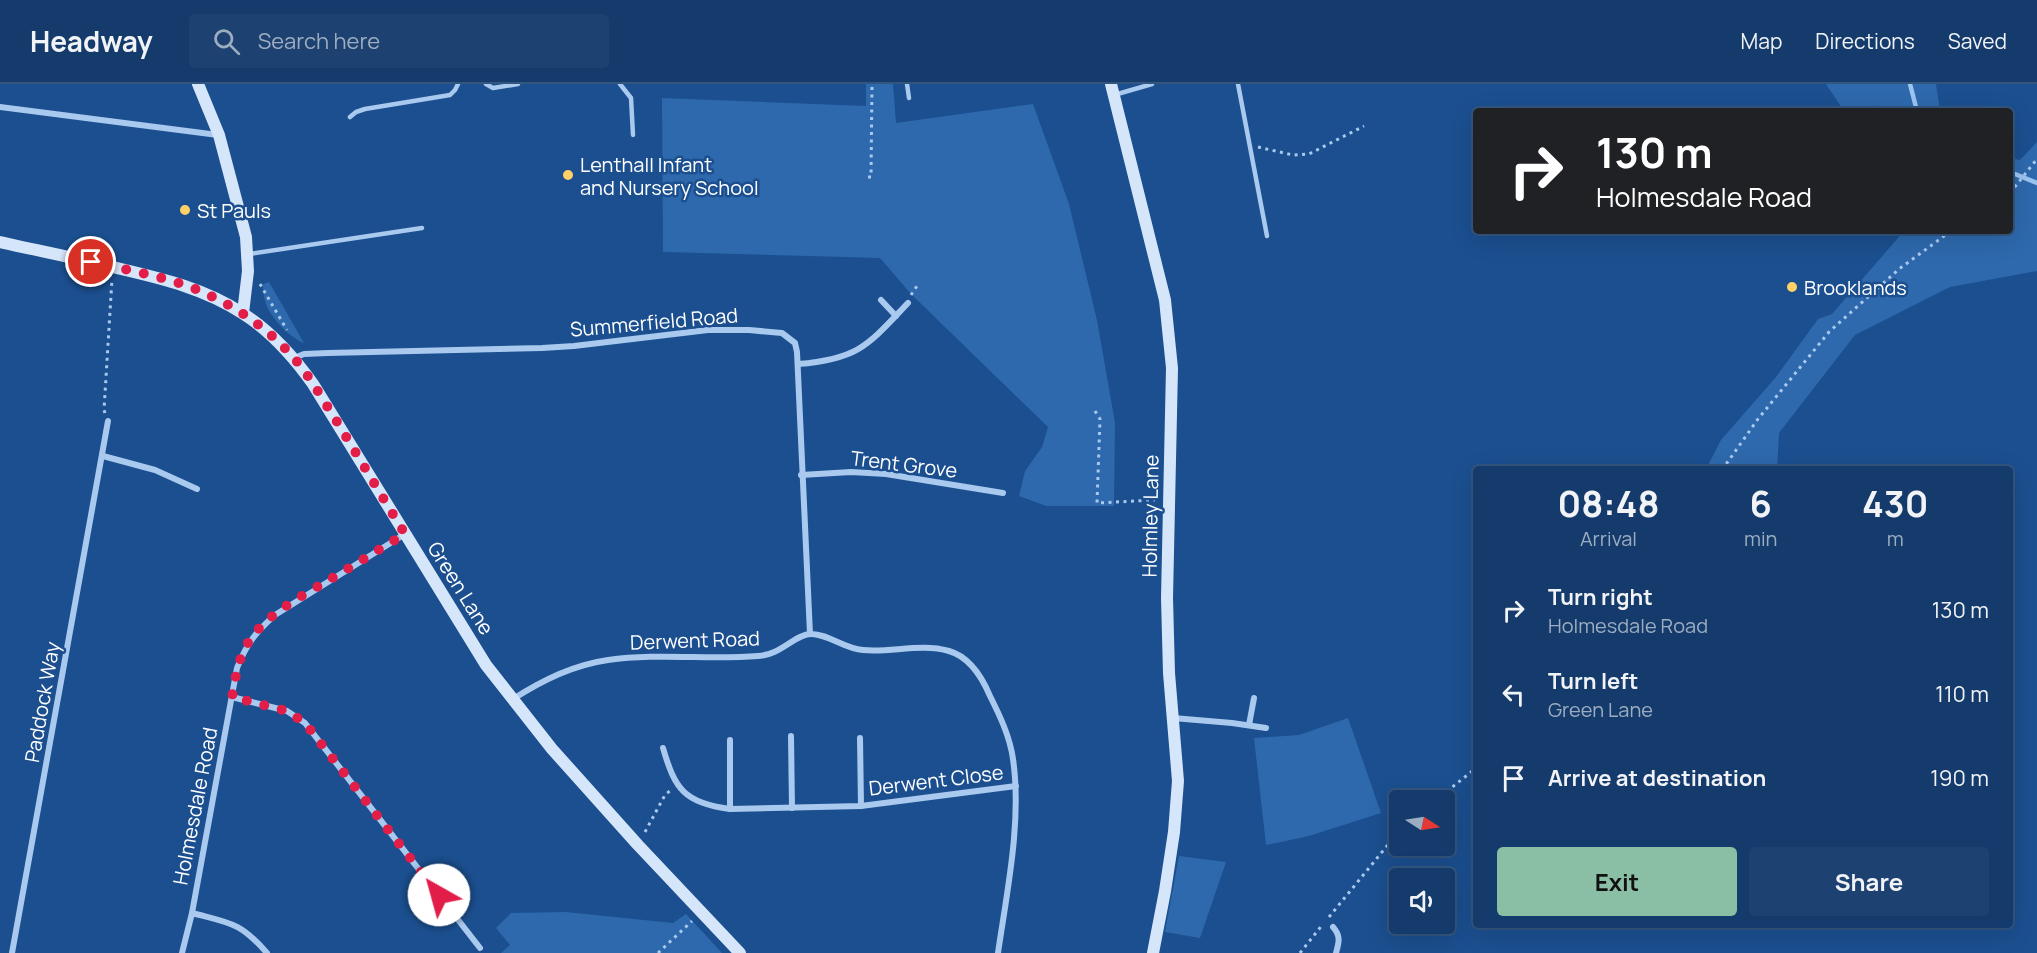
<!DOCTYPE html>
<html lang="en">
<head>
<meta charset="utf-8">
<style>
	:root { --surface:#143b6b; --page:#1d4271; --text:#f1f3f6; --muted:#9dadc1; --line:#33557e; --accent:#8abfa5 }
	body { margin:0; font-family:Manrope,sans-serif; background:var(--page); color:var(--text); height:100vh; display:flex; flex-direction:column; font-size:22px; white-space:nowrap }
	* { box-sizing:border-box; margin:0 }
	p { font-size:20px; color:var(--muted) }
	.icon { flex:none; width:33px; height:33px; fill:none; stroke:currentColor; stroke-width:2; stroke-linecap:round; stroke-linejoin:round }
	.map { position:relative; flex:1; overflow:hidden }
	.details { position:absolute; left:1473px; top:382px; width:540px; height:462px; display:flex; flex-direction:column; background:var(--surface); border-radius:6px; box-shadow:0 6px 24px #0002,0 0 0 2px var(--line) }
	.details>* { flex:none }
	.top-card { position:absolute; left:1473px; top:24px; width:540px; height:126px; border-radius:6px; box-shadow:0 6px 24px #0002,0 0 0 2px var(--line); background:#202124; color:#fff; overflow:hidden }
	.needle { width:39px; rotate:102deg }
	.controls { position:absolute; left:1389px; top:706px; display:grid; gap:12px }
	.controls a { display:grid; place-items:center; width:66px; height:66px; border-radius:6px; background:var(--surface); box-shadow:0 6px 24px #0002,0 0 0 2px var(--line); font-size:30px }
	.pin { position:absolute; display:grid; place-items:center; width:51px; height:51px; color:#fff; margin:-26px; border:3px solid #fff; border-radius:50%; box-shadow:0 2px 6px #0007 }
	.me { position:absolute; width:66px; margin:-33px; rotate:322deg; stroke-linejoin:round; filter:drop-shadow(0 0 4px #0008) }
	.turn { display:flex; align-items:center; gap:21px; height:126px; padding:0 24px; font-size:27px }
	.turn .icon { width:78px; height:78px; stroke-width:2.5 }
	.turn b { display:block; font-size:42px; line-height:51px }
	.eta { display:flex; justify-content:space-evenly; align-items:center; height:102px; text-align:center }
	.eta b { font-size:36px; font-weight:700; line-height:42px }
	.button { display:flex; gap:12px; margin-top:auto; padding:12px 24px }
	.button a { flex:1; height:69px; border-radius:6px; background:var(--accent); color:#111; font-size:24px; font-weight:700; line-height:69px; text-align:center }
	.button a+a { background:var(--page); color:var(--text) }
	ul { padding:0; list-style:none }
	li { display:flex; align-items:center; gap:18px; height:84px; padding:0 24px }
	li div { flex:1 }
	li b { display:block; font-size:22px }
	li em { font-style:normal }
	header { display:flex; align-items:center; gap:36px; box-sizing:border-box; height:84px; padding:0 30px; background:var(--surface); border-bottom:2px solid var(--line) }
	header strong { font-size:28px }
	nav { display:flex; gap:33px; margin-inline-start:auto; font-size:21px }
	.search { width:420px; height:54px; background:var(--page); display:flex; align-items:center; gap:15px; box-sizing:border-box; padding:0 21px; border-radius:6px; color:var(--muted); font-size:22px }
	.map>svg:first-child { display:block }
</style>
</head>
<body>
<header>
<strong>Headway</strong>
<div class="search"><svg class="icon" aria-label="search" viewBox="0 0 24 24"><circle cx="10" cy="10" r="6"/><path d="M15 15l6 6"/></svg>Search here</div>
<nav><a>Map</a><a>Directions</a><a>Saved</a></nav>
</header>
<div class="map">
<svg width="2037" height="869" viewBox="0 0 2037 869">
	<rect width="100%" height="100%" fill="#1b4f8f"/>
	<g fill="#2e69ad">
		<polygon points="866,0 893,0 896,39 1033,20 1069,120 1097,236 1115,339 1114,422 1046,422 1019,412 1025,387 1042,363 1048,343 911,210 880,174 663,168 662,14 866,22"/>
		<polygon points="1826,0 1936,0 1940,27 1884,27 1880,21 1873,27 1844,27"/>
		<polygon points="2037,58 2037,187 1950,203 1855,251 1779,349 1777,385 1706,385 1721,356 1776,293 1818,235 1832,230 1904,147 2010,147 2010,74 2020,76"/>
		<path d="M269,198L304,259C290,254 271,234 266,220C264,214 263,207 263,200Z"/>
		<polygon points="1348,634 1381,729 1309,752 1266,761 1254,654 1299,651"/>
		<polygon points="1179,772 1226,778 1200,854 1165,848"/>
		<polygon points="566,828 673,839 686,830 722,869 501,869 510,861 496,844 511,829"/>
	</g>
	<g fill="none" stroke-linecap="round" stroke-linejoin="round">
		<g stroke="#9cc4f0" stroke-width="4.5">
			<polyline points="1910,0 1917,27"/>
			<polyline points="2010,88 2037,99"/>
		</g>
		<g stroke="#a9c9ee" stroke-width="3" stroke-dasharray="3 4.5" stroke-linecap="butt">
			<polyline points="1258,63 1293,71 1309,70 1364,42"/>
			<polyline points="868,93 871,93 872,0"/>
			<polyline points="2010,109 2037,75"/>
			<polyline points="260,200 287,246"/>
			<polyline points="911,211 919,199"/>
			<polyline points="1095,327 1100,335 1097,419 1155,416"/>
			<polyline points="105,329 104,326 112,195"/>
			<polyline points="1722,386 1758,335 1829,248 1899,185 1951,147"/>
			<polyline points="1435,717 1476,684"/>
			<polyline points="645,748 665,711 671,706"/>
			<polyline points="1329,833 1400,746"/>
			<polyline points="658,869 692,837"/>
			<polyline points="1300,869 1323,840"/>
		</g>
		<g stroke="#a9c9ee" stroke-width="4.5">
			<polyline points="486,0 493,4 518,0"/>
			<polyline points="620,0 631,14 633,51"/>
			<polyline points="907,0 909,14"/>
			<polyline points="1238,0 1267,152"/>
			<polyline points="1114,11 1152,0"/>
			<polyline points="350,33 356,28 365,25 450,11 455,6 458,0"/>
			<polyline points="249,170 422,144"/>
		</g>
		<g stroke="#a9c9ee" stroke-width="6">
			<polyline points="0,23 218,51"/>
			<polyline points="881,216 896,232"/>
			<polyline points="294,274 304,270 328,269 542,264 574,262 708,246 749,246 782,249 795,259 797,268 810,550"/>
			<path d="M798,280C859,275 868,261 908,219"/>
			<polyline points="103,372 155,386 197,405"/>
			<polyline points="801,391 851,388 886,390 1003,409"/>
			<polyline points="232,613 287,627 305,639 480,864"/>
			<path d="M513,615C543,596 573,581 608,576C658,569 709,576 758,572C781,571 795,550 811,550C829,550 844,565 863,566C890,569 921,559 949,567C970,573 982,593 990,612C1000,632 1010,653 1013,675C1022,737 1007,807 998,869"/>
			<polyline points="1173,634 1232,639 1266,644"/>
			<polyline points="1249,641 1254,614"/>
			<polyline points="791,652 792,724"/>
			<polyline points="860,654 861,722"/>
			<path d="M663,664C675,705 684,719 730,725L861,722L1016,702"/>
			<polyline points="730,725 730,656"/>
			<path d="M192,829C230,839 240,838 267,869"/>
			<path d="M1333,843C1341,852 1339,858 1336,869"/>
			<polyline points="12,869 108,337"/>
			<path d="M182,869L192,829L237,584C247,559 256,548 275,531L405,450"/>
		</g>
		<g stroke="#d6e6fa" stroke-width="12">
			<polyline points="198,0 219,51 246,153 248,187 243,229"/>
			<polyline points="1111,0 1165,216 1172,284 1167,514 1169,589 1178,697 1174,748 1165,807 1153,869"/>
			<path d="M0,158C40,167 81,175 121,185C164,195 205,205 242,229C271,247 293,272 313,300L486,581L552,665L638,761L740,869"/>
		</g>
	</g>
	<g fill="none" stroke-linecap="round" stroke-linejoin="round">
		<path stroke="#e11d48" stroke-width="10" stroke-dasharray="0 18" d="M91,178C131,187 176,194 213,213C244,228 271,248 293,273C309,291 321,313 334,333C358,372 381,411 405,450C381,464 358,479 334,493C303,512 262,531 245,564C237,580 235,597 232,613L287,627L305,639L439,811"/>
	</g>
	<g fill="#ffd166" stroke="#1b4f8f" stroke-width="2">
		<circle cx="568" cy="91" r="6"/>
		<circle cx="185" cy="126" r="6"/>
		<circle cx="1792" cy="203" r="6"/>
	</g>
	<g text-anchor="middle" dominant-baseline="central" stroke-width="5" stroke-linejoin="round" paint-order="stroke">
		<g font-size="20" fill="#fff" stroke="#1b4f8f" text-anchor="start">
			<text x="580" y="80">Lenthall Infant<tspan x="580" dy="23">and Nursery School</tspan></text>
			<text x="197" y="126">St Pauls</text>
			<text x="1804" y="203">Brooklands</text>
		</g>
		<g font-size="20" fill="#fff" stroke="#1b4f8f">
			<text transform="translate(654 238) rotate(-5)">Summerfield Road</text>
			<text transform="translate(904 380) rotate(7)">Trent Grove</text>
			<text transform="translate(1150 432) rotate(-89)">Holmley Lane</text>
			<text transform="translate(461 504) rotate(58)">Green Lane</text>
			<text transform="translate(695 556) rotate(-2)">Derwent Road</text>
			<text transform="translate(42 618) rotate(-80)">Paddock Way</text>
			<text transform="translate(936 696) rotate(-7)">Derwent Close</text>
			<text transform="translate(195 722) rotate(-79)">Holmesdale Road</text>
		</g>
	</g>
</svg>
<div class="controls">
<a><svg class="needle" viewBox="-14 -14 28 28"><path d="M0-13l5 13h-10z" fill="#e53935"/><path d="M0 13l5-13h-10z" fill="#9dadc1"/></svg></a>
<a><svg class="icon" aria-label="sound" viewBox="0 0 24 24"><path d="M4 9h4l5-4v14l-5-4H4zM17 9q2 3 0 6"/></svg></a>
</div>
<div class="pin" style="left:91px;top:178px;background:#d93025"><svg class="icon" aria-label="arrive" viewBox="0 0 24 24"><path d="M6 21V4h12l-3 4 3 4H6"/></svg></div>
<svg class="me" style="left:439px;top:811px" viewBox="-20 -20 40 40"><circle r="19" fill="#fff"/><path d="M0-13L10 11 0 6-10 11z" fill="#e11d48"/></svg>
<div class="top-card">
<div class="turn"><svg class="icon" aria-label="right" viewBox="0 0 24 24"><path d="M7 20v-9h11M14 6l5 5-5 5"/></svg><div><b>130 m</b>Holmesdale Road</div></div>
</div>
<section class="details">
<div class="eta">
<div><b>08:48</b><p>Arrival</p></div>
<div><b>6</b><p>min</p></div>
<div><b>430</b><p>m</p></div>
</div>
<ul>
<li><svg class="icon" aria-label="right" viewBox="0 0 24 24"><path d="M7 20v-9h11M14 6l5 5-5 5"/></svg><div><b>Turn right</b><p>Holmesdale Road</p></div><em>130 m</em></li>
<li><svg class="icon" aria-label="left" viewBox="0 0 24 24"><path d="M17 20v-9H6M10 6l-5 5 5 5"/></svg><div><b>Turn left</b><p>Green Lane</p></div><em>110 m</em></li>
<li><svg class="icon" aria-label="arrive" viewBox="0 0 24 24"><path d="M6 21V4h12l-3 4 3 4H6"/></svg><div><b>Arrive at destination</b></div><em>190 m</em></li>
</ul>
<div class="button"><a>Exit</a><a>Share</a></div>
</section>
</div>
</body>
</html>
